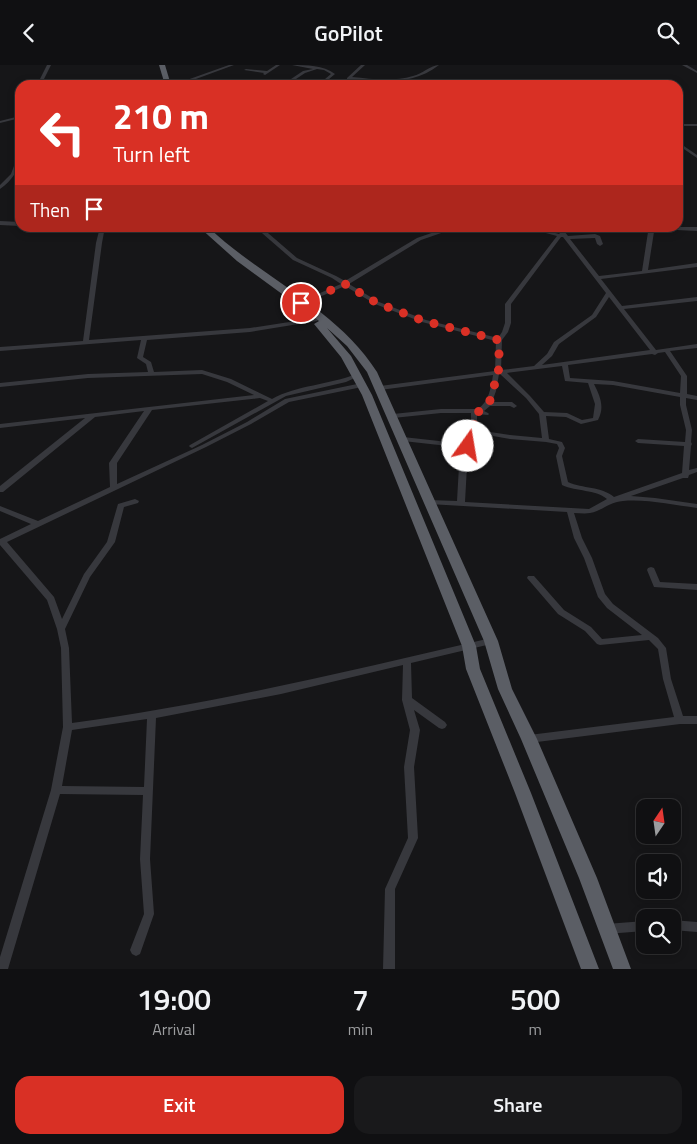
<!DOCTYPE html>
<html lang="en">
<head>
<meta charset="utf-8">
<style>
	:root { --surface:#101012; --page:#19191b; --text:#f1f3f6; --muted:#9c9d9f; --line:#303032; --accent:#d93025 }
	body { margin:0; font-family:"Titillium Web",sans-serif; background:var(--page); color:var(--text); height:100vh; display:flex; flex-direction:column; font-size:19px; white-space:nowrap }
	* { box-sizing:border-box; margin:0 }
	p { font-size:16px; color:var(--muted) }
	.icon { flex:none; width:28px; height:28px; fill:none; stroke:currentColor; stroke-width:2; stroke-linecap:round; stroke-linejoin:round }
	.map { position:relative; height:904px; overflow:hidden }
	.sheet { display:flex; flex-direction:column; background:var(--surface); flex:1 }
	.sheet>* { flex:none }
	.guide { position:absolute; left:15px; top:15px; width:668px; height:152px; border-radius:15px; box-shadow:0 2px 8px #0003,0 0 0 1px var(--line); background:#d93025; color:#fff; overflow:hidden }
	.needle { width:32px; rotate:13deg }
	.buttons { position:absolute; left:636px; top:734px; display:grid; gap:10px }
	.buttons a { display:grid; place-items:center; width:45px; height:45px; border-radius:10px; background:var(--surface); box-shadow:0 2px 8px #0003,0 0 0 1px var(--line); font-size:25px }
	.pin { position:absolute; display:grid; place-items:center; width:42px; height:42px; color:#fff; margin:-21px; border:2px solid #fff; border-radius:50%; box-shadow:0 1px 5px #0007 }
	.me { position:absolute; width:55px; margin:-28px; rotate:13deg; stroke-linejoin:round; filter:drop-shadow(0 0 4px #0008) }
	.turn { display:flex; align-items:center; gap:18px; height:105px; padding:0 15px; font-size:22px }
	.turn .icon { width:65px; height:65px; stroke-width:2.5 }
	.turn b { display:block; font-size:35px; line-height:42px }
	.then { display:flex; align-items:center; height:48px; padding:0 15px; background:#0003; gap:10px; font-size:19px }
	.eta { display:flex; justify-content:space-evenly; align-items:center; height:85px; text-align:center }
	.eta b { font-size:30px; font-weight:600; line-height:35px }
	.action { display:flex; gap:10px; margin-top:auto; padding:10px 15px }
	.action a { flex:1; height:58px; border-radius:15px; background:var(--accent); color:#fff; font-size:20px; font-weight:600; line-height:58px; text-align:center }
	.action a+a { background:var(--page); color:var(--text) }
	header { display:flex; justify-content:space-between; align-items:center; height:65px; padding:0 15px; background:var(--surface); font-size:22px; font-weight:600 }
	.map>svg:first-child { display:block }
</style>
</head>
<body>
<header><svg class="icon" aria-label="back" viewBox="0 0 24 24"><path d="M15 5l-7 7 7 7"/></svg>GoPilot<svg class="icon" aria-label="search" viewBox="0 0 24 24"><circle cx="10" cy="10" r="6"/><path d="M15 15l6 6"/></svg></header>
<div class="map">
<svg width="697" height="904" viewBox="0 0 697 904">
	<rect width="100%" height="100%" fill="#161618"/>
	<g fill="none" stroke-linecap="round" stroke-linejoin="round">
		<g fill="#37383d" fill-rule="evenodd">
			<polygon points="47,0 51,0 41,20 37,20"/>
			<polygon points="229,0 234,0 185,18 250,16 251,18 159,20 161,19 185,18 184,16"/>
			<polygon points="276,0 280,0 265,10 263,9 264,8 244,5 246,4 267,6"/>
			<path d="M292,0C307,0 323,0 335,9L329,14L360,20H351L326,16L254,17L252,16L254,15L291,14L303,6L313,4ZM317,4L324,5L331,9L325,14H296L305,8Z"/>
			<path d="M361,0H365L352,12C372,14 393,17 413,11C422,9 431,0 439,0C419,16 395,17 370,16C363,15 354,14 347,15V13Z"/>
			<polygon points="682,0 687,0 697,6 697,8"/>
			<polygon points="20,51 20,53 0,58 0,56"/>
			<rect x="678" y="59" width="19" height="2"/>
			<polygon points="678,77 697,90 697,93 678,80"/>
			<path d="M20,89C20,104 12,116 0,124V120L11,109L18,90Z"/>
			<path d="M100,162H105L102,178L89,275L250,263L315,253L318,255L317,256L250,267L147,275L143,292L151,297L154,307L202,305L231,314L272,334C297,320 329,320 356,309L358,308L361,310L346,317L286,331L192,383L190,382L189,381L190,380L268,336L260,333L152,345L117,398V419L202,380L247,357L285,334L362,318L365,320L362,322L289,337L251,359L206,382L7,477L54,532L62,554L84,509L107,477L118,439L135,434L139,436L138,438L124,442L115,477L90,512L65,564L69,583L72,658C214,639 353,605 491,573L494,574L495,576L494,578L491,579L411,598L412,633L445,657L447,660L445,663L442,664L439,663L414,645L420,665L414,702L418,773L395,824V904H383L385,824L408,773L404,702L410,665L402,635L403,600L281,629L156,653L150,794L154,849L140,889L136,891L132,889L130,885L144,849L140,794L143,730L60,729L8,904H0V892L51,725L63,662L61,583L57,564L47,535L0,480V474L31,459L0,446V441L38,456L110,422L109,398L144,346L95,352L3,427H0V421L85,353L0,363V359L254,330L227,317L202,309L88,313L0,322V318L88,309L148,307L146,299L137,293L141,275L0,286V282L83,276L96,178ZM147,654L144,722L62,721L72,665Z"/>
			<path d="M255,162H261L297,193L336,211L345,216L417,173L446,163L462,162L447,166L421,175L349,219L379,237L426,255L498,273L502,267L505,258V239L557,171L523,162H533L559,169L560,168L556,162H561L568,171L595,169L600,171L603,179L600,181L597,179L595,173L570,174L599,211L642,206L648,167L651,163L650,162H697V166L656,164L654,167L648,205L697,198V202L601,214L622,241L697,232V236L624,244L656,285L697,279V283L670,286L687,311V329L697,331V335L686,333V340L692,365L691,377L692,379L691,381L689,405L697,403V407L689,410L688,413H683L631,431L655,433L697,439V443C673,440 647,434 623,436C609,437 602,446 590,448C585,449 579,448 574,448L582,473L592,493L605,529L613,539L658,573L666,583L671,614L683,651H697V659H680L529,678L526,677L524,674L526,671L529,670L674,652L663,614L658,584L649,575L600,580L597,579L585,566L558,549L527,513L528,511H534L564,545L591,562L602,574L642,570L607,543L598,532L584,493L574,473L567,447L429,439L425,437L429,435L457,436L459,401L463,385L439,380L403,376L400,374L403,372L439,376L465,381L471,366V348H441L393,353L390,351L393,349L441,344H478C489,336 491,323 493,310L380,325L377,323L380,321L495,306L496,276L422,257L375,239L345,221L303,239H299V237L341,219L332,213L293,195ZM561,172H563L606,228L592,250L554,277L547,289L534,301L501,305L502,275L508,267L511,258V239ZM609,232L650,285L542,300L552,291L559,279L596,252ZM665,287L681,311L680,328L613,316L570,313L568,300L652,289L655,290L658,288ZM562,301L565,316L588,318L595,339L593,353L582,355L567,348L544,347L530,331L507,308ZM499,309H500L526,333L539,349L542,373L510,370L477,365V349L488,350L489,349L488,348L484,346L490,341H510L514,343L517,341L512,337H492L496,326ZM594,319L613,320L680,332V340L686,365L685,377L638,374L635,376L638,378L684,381L682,408L614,432C601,421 583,424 568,417L562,391L565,383L562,377L549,374L546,351L566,352L581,359L598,355C605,342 600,331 594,319ZM476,368L510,374L546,377L557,379L559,383L556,391L562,420C577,427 595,424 607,434L589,444L465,437L467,401L470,384Z"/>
			<polygon points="651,502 654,503 660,517 697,519 697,525 654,522 647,505 648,503"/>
			<polygon points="672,855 697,857 697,867 672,865"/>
			<polygon points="645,856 645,866 606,869 602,868 600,864 602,860 606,859"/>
		</g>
		<polygon fill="#37383d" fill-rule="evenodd" points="0,156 20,157 20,161 0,160"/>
		<g fill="#5b5e65" fill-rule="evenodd">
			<polygon points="159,0 165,0 171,20 165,20"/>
			<path d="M199,162H208C262,213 337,244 377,307L498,576L512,624L537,674L597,813L631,904H613L579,813L521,674L498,624L484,576L367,307L347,281L327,263L351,291L372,330L476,581L480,604L531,728L599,904H581L515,728L466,604L462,581L362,330L341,292L314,259L319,256L237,196Z"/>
		</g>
	</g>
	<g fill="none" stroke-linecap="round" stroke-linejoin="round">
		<path stroke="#d93025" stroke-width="9" stroke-dasharray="0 16.2" d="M301,238L345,219L377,238L424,256L499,275V303L498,307L496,308C494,323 493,344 474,348V366L468,381"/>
	</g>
</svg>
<div class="buttons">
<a><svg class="needle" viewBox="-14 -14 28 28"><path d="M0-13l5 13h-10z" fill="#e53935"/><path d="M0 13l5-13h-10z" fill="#9c9d9f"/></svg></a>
<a><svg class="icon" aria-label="sound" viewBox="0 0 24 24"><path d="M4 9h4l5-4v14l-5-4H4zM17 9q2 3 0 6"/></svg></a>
<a><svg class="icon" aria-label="search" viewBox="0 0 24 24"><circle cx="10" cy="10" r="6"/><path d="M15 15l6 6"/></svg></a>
</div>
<div class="pin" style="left:301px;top:238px;background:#d93025"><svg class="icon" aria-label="arrive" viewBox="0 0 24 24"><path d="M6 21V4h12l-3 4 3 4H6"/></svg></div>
<svg class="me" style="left:468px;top:381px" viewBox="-20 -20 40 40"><circle r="19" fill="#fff"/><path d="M0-13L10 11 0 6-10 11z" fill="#d93025"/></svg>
<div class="guide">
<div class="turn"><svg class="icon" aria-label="left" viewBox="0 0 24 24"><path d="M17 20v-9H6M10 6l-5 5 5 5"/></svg><div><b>210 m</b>Turn left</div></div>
<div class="then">Then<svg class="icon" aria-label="arrive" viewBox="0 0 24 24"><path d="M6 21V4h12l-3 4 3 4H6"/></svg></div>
</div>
</div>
<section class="sheet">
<div class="eta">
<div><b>19:00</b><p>Arrival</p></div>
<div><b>7</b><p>min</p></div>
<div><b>500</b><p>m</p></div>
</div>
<div class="action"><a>Exit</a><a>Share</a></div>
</section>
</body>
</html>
